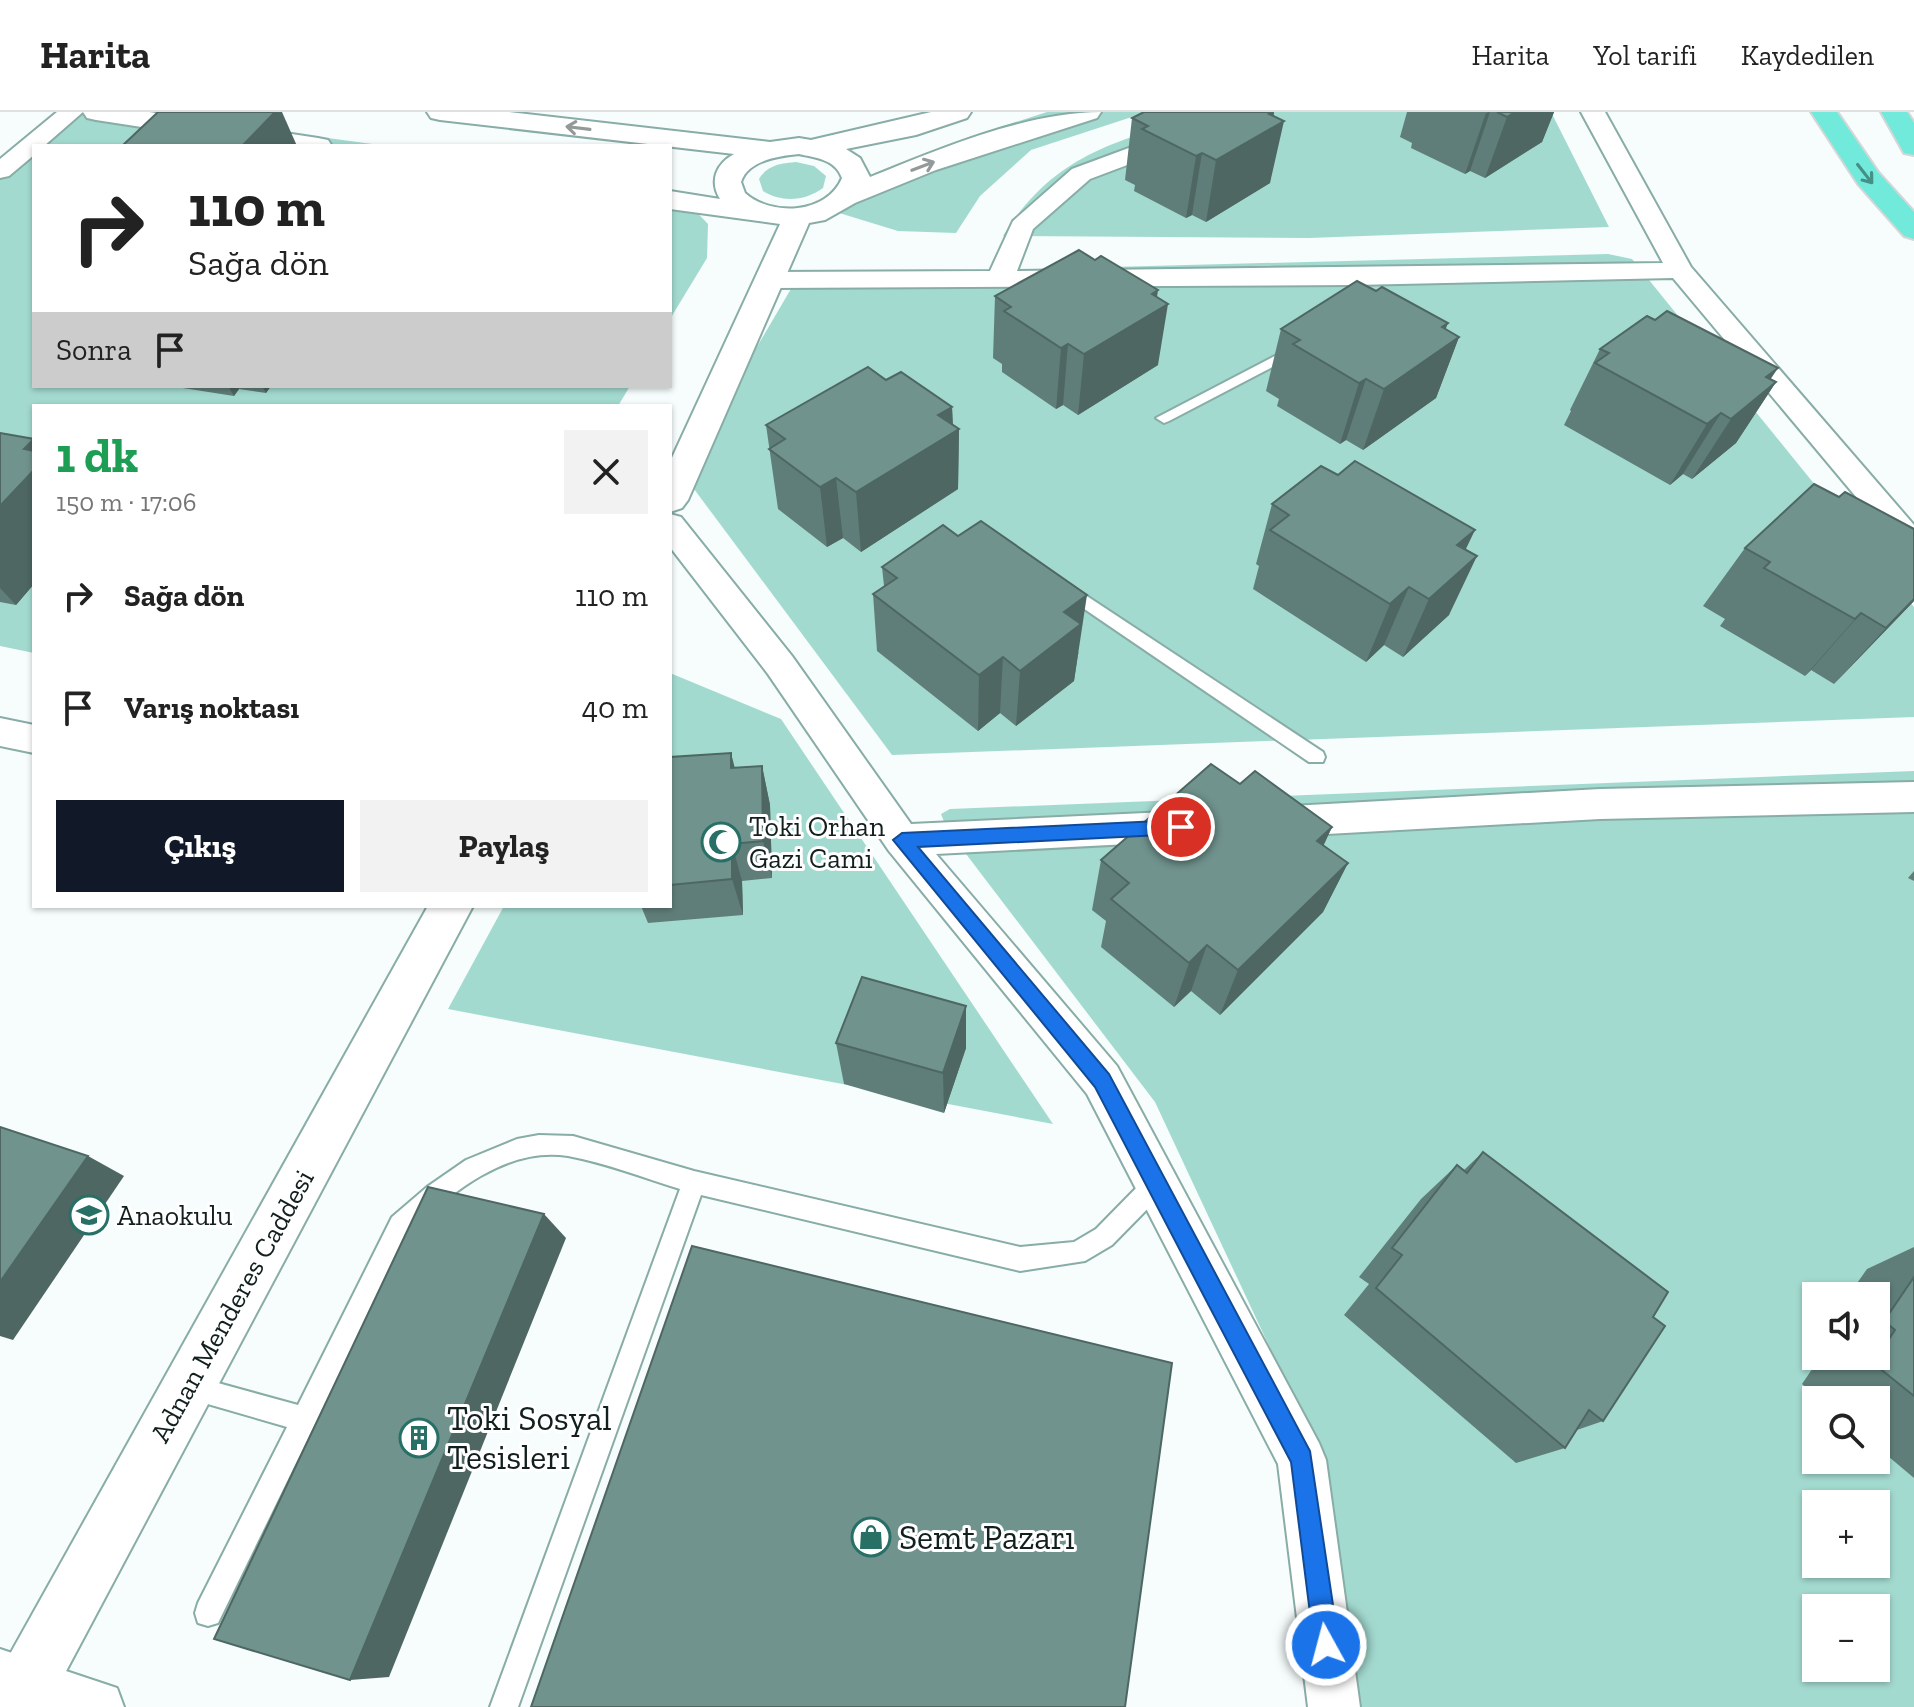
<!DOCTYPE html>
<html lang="tr">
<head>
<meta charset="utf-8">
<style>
	:root { --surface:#fff; --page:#f2f2f2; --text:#222; --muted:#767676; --line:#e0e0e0; --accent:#111827 }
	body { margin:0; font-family:"Zilla Slab",serif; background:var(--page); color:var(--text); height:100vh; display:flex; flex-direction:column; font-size:30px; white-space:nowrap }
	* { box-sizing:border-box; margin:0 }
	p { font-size:26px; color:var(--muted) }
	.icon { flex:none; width:44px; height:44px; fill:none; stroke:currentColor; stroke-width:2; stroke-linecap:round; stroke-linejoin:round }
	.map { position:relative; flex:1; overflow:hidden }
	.sheet { position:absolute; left:32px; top:292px; width:640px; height:504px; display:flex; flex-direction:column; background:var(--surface); border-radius:0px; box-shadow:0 2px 6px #0004 }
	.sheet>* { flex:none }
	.hud { position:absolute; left:32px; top:32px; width:640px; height:244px; border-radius:0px; box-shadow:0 2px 6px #0004; background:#fff; color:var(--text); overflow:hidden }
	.controls { position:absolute; left:1802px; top:1170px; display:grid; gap:16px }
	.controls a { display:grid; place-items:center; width:88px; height:88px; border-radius:0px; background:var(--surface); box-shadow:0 2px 6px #0004; font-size:40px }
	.pin { position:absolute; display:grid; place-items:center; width:68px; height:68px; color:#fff; margin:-34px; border:4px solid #fff; border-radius:50%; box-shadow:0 2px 8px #0007 }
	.me { position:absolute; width:88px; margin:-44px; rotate:353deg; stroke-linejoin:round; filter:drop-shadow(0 0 6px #0008) }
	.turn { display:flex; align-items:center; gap:28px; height:168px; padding:0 24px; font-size:36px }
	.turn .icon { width:104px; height:104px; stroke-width:2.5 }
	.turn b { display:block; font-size:56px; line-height:68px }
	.then { display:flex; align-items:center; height:76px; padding:0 24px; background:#0003; gap:16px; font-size:30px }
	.round { display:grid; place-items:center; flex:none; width:84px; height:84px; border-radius:0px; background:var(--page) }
	.overview { display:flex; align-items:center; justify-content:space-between; height:136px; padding:0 24px }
	h1 { font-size:48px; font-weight:700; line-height:60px; color:#1e9e55 }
	.primary-button { display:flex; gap:16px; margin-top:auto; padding:16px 24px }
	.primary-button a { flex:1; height:92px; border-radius:0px; background:var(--accent); color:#fff; font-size:32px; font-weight:700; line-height:92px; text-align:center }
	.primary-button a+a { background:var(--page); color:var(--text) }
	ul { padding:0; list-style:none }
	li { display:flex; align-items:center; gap:24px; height:112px; padding:0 24px }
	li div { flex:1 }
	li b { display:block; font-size:30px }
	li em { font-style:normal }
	header { display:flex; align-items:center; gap:48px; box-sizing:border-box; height:112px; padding:0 40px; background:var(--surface); border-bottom:2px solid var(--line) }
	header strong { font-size:38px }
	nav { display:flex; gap:44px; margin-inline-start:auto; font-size:28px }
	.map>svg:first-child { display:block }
</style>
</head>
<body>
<header>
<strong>Harita</strong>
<nav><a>Harita</a><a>Yol tarifi</a><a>Kaydedilen</a></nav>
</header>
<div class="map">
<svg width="1914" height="1595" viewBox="0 0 1914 1595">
	<rect width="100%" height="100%" fill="#f6fdfc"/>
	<g fill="#a3dad0" fill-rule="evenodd">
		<polygon points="71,0 136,0 387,34 34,34 34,274 630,274 618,294 34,294 34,541 0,534 0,60"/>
		<polygon points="1047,0 1147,0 1031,38 980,84 956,121 898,119 836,100 922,45 972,24"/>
		<path d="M1208,0H1551L1609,115L1309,126L1003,124C1056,39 1119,30 1208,0Z"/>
		<path d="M796,50L814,54L826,64L823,76C805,89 782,91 763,79L759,67C767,53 782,51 796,50Z"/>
		<polygon points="670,80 686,89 708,112 707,146 670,207"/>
		<polygon points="1608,142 1632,147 1914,495 1914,605 892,643 694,377 688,352 795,170 810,163"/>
		<polygon points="670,561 781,607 1053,1012 448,897 504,794 670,794"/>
		<path d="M1914,659V1595H1355L1320,1343L1155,990L947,717L941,702L950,697ZM1816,1184H1876V1244H1816ZM1816,1288H1876V1348H1816ZM1816,1392H1876V1452H1816ZM1816,1496H1876V1556H1816Z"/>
	</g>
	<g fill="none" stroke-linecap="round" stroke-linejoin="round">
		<defs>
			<g id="service">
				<polygon points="1298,232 1305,236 1303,239 1169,309 1164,311 1156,306"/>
				<polygon points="1064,469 1323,640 1325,645 1323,650 1309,650 1058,479 1056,475"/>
				<path d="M539,1023L573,1024L694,1059L1020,1135L1074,1130L1096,1117L1148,1064L1156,1061L1164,1064L1167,1072L1164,1080L1112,1133L1085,1149L1020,1159L701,1083L518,1595H490L680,1077C644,1066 606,1051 568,1044C506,1034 450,1082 408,1121L218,1511L208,1514L198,1511L195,1501L198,1491L287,1315L180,1284L177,1275L180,1266L189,1263L298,1293L392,1105L427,1075L466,1048L517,1027Z"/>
			</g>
			<g id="minor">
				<polygon points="57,0 83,0 44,34 34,34 34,43 9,64 0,66 0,47"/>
				<polygon points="1226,0 1259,0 1255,5 1090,67 1033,117 1017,159 1663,151 1581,0 1605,0 1691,155 1914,413 1914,444 1903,441 1673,166 1354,173 772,176 759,168 772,160 990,159 1013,109 1072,57"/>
				<polygon points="670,402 681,405 792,544 911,712 1188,699 1201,703 1206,714 1201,725 1188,729 936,742 1117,954 1319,1331 1326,1348 1360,1595 1308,1595 1278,1352 1087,982 889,739 768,562 670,435"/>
				<polygon points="0,606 34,613 34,641 0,634"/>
				<polygon points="1914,670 1914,700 1600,707 1273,725 1260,721 1255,710 1260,699 1273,695 1600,677"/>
				<polygon points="0,1537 117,1576 124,1595 18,1595 0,1589"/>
			</g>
			<g id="tertiary">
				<polygon points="83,0 149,0 318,26 328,28 332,34 265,34 96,8 87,6"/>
				<path d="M427,0H509L770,30L799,26L811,28L931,0H971L967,6L916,23L846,37L860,46L870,65C939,37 1026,0 1101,0L1097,6L936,58L855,91L825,108L809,111L688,388L682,396L670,400V350L780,112L670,97V79L720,87C709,69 716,52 734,42L440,8L431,6ZM799,42C816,46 835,47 842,66C827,102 772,105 745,81L741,70C748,48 779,44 799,42Z"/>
				<polygon points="428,794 473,794 47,1595 0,1595 0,1560"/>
			</g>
			<g id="trunk">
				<polygon points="1811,0 1837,0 1878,60 1914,100 1914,127 1904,124 1858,72"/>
				<polygon points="1881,0 1907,0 1914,11 1914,43 1904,41"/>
			</g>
		</defs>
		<use href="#service" stroke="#88aca6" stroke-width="4"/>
		<use href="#minor" stroke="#88aca6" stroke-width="4"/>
		<use href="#tertiary" stroke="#88aca6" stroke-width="4"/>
		<use href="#trunk" stroke="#d4d7d6" stroke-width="4"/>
		<use href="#service" fill="#fff" fill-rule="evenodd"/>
		<use href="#minor" fill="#fff" fill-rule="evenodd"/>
		<use href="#tertiary" fill="#fff" fill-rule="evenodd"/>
		<use href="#trunk" fill="#72eadb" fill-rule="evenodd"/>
	</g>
	<g fill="#607e79">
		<polygon points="1274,0 1270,71 1206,110 1192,103 1186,106 1134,79 1135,73 1125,68 1132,6"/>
		<polygon points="1407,0 1554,0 1542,30 1485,66 1470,59 1465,62 1411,36 1412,31 1400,25"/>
		<polygon points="1376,179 1448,211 1445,217 1459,225 1436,286 1363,338 1346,328 1340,332 1277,294 1279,287 1266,279 1281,217"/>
		<polygon points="995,184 1157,185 1158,253 1078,303 1063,293 1056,297 1002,260 1002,252 993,246"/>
		<polygon points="1600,237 1770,267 1776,270 1736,331 1692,367 1683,362 1670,373 1564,313 1571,299 1570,298"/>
		<polygon points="886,268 952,295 953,313 959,317 958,377 861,440 843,426 827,435 778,397 766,313"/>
		<polygon points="170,274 271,274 266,281 239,277 234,284"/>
		<polygon points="0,321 34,327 34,472 16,493 0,490"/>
		<polygon points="1839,385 1914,489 1834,572 1811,558 1805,564 1720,514 1725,507 1703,494 1745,436"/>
		<polygon points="1272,392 1465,438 1449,503 1403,545 1384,533 1366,550 1253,477 1259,454 1256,452"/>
		<polygon points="882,455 1079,541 1078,542 1074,569 1016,614 1000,601 978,619 877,539 873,482 884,474"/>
		<polygon points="670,645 735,656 762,654 770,693 772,766 742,769 743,803 648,811 641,794 670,794"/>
		<polygon points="1240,672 1332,715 1323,734 1348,751 1323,800 1220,903 1191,879 1174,895 1101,835 1106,809 1092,798 1101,748"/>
		<polygon points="1914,759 1914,769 1908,766"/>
		<polygon points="836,931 966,936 944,1001 844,972"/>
		<polygon points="1483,1040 1653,1205 1603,1309 1577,1318 1565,1336 1516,1351 1344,1203 1369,1172 1359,1165 1421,1087 1457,1053 1464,1058"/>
		<polygon points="1914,1135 1914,1366 1876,1334 1876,1288 1820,1288 1802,1272 1821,1244 1876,1244 1876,1184 1848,1184 1867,1157"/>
	</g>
	<g fill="#4e6763">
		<polygon points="275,0 282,0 297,34 242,34"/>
		<polygon points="1274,0 1270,17 1284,9 1270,71 1206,110 1216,48 1269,2"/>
		<polygon points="1490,0 1470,59 1465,62 1486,1"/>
		<polygon points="1515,0 1554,0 1542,30 1485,66 1507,5"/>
		<polygon points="1202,41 1192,103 1186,106 1196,44"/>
		<polygon points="1158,178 1155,199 1168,192 1158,253 1078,303 1084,242"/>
		<polygon points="1448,211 1436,241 1459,225 1436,286 1363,338 1384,277 1442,215"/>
		<polygon points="1068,232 1063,293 1056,297 1061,236"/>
		<polygon points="1778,256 1760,283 1776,270 1736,331 1692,367 1731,307 1766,265"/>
		<polygon points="1366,267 1346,328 1340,332 1359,271"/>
		<polygon points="228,274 237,274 239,277 234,284"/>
		<polygon points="262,274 271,274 266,281"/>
		<polygon points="952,295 953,321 959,317 958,377 861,440 856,380 938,303"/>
		<polygon points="1721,301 1683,362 1670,373 1707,312"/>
		<polygon points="34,327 34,350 24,337"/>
		<polygon points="34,358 34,472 16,493 0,476 0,394"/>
		<polygon points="836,366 843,426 827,435 820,375"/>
		<polygon points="1475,418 1452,466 1477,444 1449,503 1403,545 1429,487 1457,433"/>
		<polygon points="1409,475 1384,533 1366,550 1390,492"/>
		<polygon points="1087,483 1074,569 1016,614 1020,559 1064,500"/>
		<polygon points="1914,487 1914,489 1834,572 1886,516"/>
		<polygon points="1861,501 1811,558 1805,564 1855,507"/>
		<polygon points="1003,545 1000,601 978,619 979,563"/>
		<polygon points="731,641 741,680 731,656"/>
		<polygon points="762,654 770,693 772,766 763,729"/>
		<polygon points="1332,715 1309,765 1317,729"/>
		<polygon points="732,732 742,769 743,803 732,767"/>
		<polygon points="1348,751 1323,800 1220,903 1238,858"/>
		<polygon points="1207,833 1191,879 1174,895 1189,851"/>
		<polygon points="966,894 966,936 944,1001 943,961"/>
		<polygon points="88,1044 124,1064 13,1228 0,1224 0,1170"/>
		<polygon points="544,1102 566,1126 389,1565 350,1568"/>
	</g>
	<g fill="#70938d" stroke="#4e6763" stroke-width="2">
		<polygon points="158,0 275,0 242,34 122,34"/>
		<polygon points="1144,0 1273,0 1269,2 1284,9 1216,48 1202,41 1196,44 1142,17 1148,14 1132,6"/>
		<polygon points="1497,0 1515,0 1507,5"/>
		<polygon points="1079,138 1095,148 1101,144 1158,178 1152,182 1168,192 1084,242 1068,232 1061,236 1004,199 1011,195 995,184"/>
		<polygon points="1357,169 1376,179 1382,175 1448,211 1442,215 1459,225 1384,277 1366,267 1359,271 1293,232 1300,228 1281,217"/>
		<polygon points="1667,199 1778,256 1766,265 1776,270 1731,307 1721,301 1707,312 1595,251 1609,241 1600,237 1647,204 1655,208"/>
		<polygon points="868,255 886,268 901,260 952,295 938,303 959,317 856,380 836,366 820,375 769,337 785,327 766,313"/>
		<polygon points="0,321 34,327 24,337 34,339 34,358 0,394"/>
		<polygon points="1355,349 1475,418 1457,433 1477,444 1429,487 1409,475 1390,492 1270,418 1289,403 1272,392 1321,354 1338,363"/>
		<polygon points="1814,372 1839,385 1845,380 1914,417 1914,487 1886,516 1861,501 1855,507 1764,456 1770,450 1745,436"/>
		<polygon points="981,409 1087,483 1064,500 1081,512 1020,559 1003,545 979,563 873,482 897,466 882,455 943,413 958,424"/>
		<polygon points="731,641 731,656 762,654 763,729 732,732 732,767 670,773 670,645"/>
		<polygon points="1211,652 1240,672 1255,659 1332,715 1317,729 1348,751 1238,858 1207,833 1189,851 1111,787 1129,771 1101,748"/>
		<polygon points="862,865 966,894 943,961 836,931"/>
		<polygon points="0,1015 88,1044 0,1170"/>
		<polygon points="1483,1040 1668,1180 1653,1205 1665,1214 1603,1309 1589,1298 1565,1336 1376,1176 1402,1143 1392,1136 1457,1053 1467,1061"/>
		<polygon points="428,1075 544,1102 350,1568 214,1527"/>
		<polygon points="692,1134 1172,1251 1125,1595 531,1595"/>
		<polygon points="1914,1165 1914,1284 1873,1251 1895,1218 1884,1209"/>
	</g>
	<defs><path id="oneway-shaft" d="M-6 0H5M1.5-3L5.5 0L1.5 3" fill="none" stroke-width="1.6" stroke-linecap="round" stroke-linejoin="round" transform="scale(2)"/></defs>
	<g stroke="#949a99">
		<use href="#oneway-shaft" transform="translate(578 16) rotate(-173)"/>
		<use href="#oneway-shaft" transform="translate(923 54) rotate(-21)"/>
	</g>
	<use stroke="#468f86" href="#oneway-shaft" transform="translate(1865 62) rotate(52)"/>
	<polygon fill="#1a73e8" stroke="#114b97" stroke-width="2" points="1181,708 1190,715 1181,722 918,735 1109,962 1310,1339 1339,1533 1335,1542 1326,1546 1317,1542 1314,1533 1291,1350 1207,1190 1095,975 893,728 902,721"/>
	<defs>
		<symbol id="mosque-ring" viewBox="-11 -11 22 22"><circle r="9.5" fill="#fff" stroke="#286f66" stroke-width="1.5"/><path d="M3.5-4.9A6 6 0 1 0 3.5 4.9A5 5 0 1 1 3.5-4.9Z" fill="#286f66"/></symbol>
		<symbol id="school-ring" viewBox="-11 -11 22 22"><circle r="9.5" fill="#fff" stroke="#286f66" stroke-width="1.5"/><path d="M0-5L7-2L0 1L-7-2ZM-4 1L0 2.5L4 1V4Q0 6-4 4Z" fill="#286f66"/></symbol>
		<symbol id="building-ring" viewBox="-11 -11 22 22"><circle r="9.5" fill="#fff" stroke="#286f66" stroke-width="1.5"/><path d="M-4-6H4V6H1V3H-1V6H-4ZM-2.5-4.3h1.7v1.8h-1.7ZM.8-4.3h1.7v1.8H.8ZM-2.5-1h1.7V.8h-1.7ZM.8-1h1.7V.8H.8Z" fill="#286f66"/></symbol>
		<symbol id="shop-ring" viewBox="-11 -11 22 22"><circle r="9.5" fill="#fff" stroke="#286f66" stroke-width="1.5"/><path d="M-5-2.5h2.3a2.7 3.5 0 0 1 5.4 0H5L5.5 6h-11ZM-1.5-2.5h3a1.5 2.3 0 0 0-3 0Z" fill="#286f66"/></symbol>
	</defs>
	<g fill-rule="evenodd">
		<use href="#mosque-ring" x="699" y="708" width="44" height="44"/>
		<use href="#school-ring" x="67" y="1081" width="44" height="44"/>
		<use href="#building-ring" x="397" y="1304" width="44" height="44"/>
		<use href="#shop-ring" x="849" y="1403" width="44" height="44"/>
	</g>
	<g text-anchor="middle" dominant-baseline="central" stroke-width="6" stroke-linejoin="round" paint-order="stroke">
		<g font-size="28" fill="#111f1d" stroke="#fff" text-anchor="start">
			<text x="749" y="714">Toki Orhan<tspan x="749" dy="32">Gazi Cami</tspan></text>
			<text x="117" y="1103">Anaokulu</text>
		</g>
		<g font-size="28" fill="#111f1d" stroke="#fff">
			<text transform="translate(232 1194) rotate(-61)">Adnan Menderes Caddesi</text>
		</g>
		<g font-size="34" fill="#111f1d" stroke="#fff" text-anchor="start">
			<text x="447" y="1306">Toki Sosyal<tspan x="447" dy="39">Tesisleri</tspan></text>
			<text x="899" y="1425">Semt Pazarı</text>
		</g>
	</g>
</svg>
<div class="controls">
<a><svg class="icon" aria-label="sound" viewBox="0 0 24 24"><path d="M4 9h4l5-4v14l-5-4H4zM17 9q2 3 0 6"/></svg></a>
<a><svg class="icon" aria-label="search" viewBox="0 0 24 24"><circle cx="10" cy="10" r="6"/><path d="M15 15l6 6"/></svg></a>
<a>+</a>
<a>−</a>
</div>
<div class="pin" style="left:1181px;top:715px;background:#d93025"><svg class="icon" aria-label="arrive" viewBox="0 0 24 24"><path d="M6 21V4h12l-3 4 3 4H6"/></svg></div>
<svg class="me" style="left:1326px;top:1533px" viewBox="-20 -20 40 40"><circle r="17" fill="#1a73e8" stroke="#fff" stroke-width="3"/><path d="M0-11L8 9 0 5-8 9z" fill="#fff"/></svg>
<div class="hud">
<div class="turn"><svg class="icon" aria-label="right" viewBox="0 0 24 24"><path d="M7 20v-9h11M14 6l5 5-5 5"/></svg><div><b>110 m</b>Sağa dön</div></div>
<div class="then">Sonra<svg class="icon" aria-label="arrive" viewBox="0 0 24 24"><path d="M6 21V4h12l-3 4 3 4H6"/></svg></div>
</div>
<section class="sheet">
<div class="overview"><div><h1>1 dk</h1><p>150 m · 17:06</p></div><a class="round"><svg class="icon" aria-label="close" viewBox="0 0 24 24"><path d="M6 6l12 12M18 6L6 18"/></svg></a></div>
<ul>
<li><svg class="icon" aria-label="right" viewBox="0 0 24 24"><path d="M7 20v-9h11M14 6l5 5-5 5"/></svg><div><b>Sağa dön</b></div><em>110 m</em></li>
<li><svg class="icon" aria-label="arrive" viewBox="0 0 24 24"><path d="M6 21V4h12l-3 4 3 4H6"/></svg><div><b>Varış noktası</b></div><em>40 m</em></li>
</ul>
<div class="primary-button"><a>Çıkış</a><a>Paylaş</a></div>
</section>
</div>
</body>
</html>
